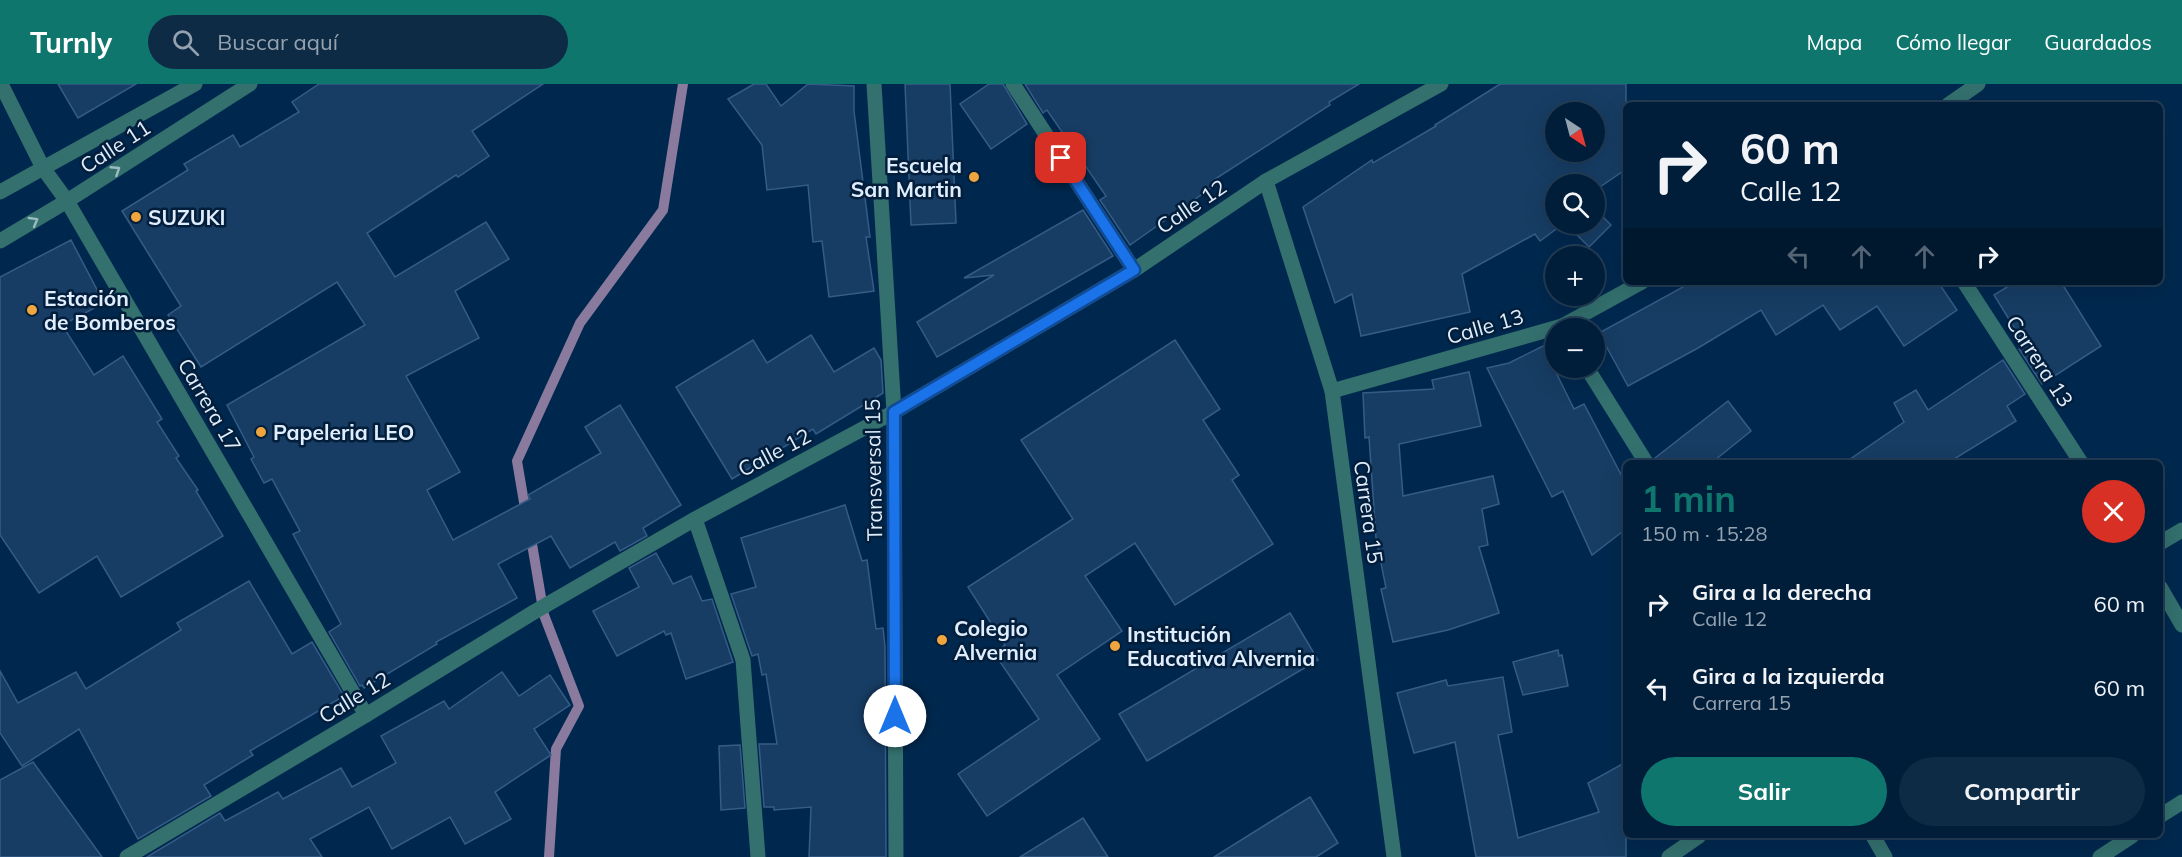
<!DOCTYPE html>
<html lang="es">
<head>
<meta charset="utf-8">
<style>
	:root { --surface:#001e3a; --page:#0e2b45; --text:#f1f3f6; --muted:#95a2af; --line:#223c54; --accent:#0f766e }
	body { margin:0; font-family:Mulish,sans-serif; background:var(--page); color:var(--text); height:100vh; display:flex; flex-direction:column; font-size:22px; white-space:nowrap }
	* { box-sizing:border-box; margin:0 }
	p { font-size:20px; color:var(--muted) }
	.icon { flex:none; width:33px; height:33px; fill:none; stroke:currentColor; stroke-width:2; stroke-linecap:round; stroke-linejoin:round }
	.map { position:relative; flex:1; overflow:hidden }
	.sheet { position:absolute; left:1623px; top:376px; width:540px; height:378px; display:flex; flex-direction:column; background:var(--surface); border-radius:9px; box-shadow:0 6px 24px #0002,0 0 0 2px var(--line) }
	.sheet>* { flex:none }
	.guide { position:absolute; left:1623px; top:18px; width:540px; height:183px; border-radius:9px; box-shadow:0 6px 24px #0002,0 0 0 2px var(--line); background:#001e3a; color:var(--text); overflow:hidden }
	.needle { width:39px; rotate:144deg }
	.controls { position:absolute; left:1545px; top:18px; display:grid; gap:12px }
	.controls a { display:grid; place-items:center; width:60px; height:60px; border-radius:50%; background:var(--surface); box-shadow:0 6px 24px #0002,0 0 0 2px var(--line); font-size:30px }
	.pin { position:absolute; display:grid; place-items:center; width:51px; height:51px; color:#fff; margin:-26px; border-radius:12px; box-shadow:0 3px 9px #0006 }
	.me { position:absolute; width:66px; margin:-33px; rotate:0deg; stroke-linejoin:round; filter:drop-shadow(0 0 4px #0008) }
	.turn { display:flex; align-items:center; gap:21px; height:126px; padding:0 18px; font-size:27px }
	.turn .icon { width:78px; height:78px; stroke-width:2.5 }
	.turn b { display:block; font-size:42px; line-height:51px }
	.lanes { display:flex; align-items:center; height:57px; padding:0 18px; background:#0003; justify-content:center; gap:30px; direction:ltr }
	.lanes .off { opacity:.35 }
	.round { display:grid; place-items:center; flex:none; width:63px; height:63px; border-radius:32px; background:var(--page) }
	.headline { display:flex; align-items:center; justify-content:space-between; height:102px; padding:0 18px }
	h1 { font-size:36px; font-weight:700; line-height:45px; color:var(--accent) }
	.cta { display:flex; gap:12px; margin-top:auto; padding:12px 18px }
	.cta a { flex:1; height:69px; border-radius:36px; background:var(--accent); color:#fff; font-size:24px; font-weight:700; line-height:69px; text-align:center }
	.cta a+a { background:var(--page); color:var(--text) }
	ul { padding:0; list-style:none }
	li { display:flex; align-items:center; gap:18px; height:84px; padding:0 18px }
	li div { flex:1 }
	li b { display:block; font-size:22px }
	li em { font-style:normal }
	header { display:flex; align-items:center; gap:36px; box-sizing:border-box; height:84px; padding:0 30px; background:var(--accent); color:#fff }
	header strong { font-size:28px }
	nav { display:flex; gap:33px; margin-inline-start:auto; font-size:21px }
	.search { width:420px; height:54px; background:var(--page); display:flex; align-items:center; gap:15px; box-sizing:border-box; padding:0 21px; border-radius:33px; color:var(--muted); font-size:22px }
	.map>svg:first-child { display:block }
</style>
</head>
<body>
<header>
<strong>Turnly</strong>
<div class="search"><svg class="icon" aria-label="search" viewBox="0 0 24 24"><circle cx="10" cy="10" r="6"/><path d="M15 15l6 6"/></svg>Buscar aquí</div>
<nav><a>Mapa</a><a>Cómo llegar</a><a>Guardados</a></nav>
</header>
<div class="map">
<svg width="2182" height="773" viewBox="0 0 2182 773">
	<rect width="100%" height="100%" fill="#00284e"/>
	<g fill="none" stroke-linecap="round" stroke-linejoin="round">
		<g stroke="#897a9e" stroke-width="10">
			<polyline points="526,430 517,377 580,239 663,126 683,0"/>
			<polyline points="530,448 544,531 579,622 556,665 549,773"/>
		</g>
	</g>
	<g fill="#173d64" stroke="#355c86" stroke-width="1.5" fill-rule="evenodd">
		<polygon points="58,0 136,0 78,34"/>
		<polygon points="319,0 543,0 472,47 489,72 458,93 456,91 367,149 395,193 486,138 509,175 455,207 479,254 406,292 460,388 427,406 453,456 530,415 528,411 601,369 585,343 620,321 681,421 643,444 647,452 620,467 615,458 570,484 551,452 498,480 517,514 436,558 437,560 364,604 362,601 360,602 329,548 341,540 293,450 300,447 272,395 264,399 251,375 254,373 227,321 365,241 337,198 201,283 168,231 181,222 122,127 188,86 184,80 233,51 240,63 299,28 292,18"/>
		<polygon points="754,0 766,0 781,22 808,0 854,2 854,27 870,153 866,153 874,207 829,213 822,157 813,158 808,101 767,106 762,61 728,15"/>
		<polygon points="905,0 950,0 956,139 911,141"/>
		<polygon points="989,0 1003,0 1027,40 991,65 960,20"/>
		<polygon points="1025,0 1359,0 1329,18 1330,21 1212,97 1215,101 1130,161 1100,116 1106,112 1047,26 1043,29"/>
		<path d="M1500,0H1626V85L1594,107V100H1556V140H1563L1540,157L1535,150L1462,190L1470,228L1361,252L1352,210L1335,219L1303,123L1372,76L1373,79L1436,42L1435,41ZM1556,28H1594V68H1556Z"/>
		<polygon points="1594,124 1611,141 1589,163 1566,140 1594,140"/>
		<polygon points="1083,126 1113,172 937,273 917,238 994,191 964,194"/>
		<polygon points="71,156 104,219 62,241 94,291 123,272 162,335 157,338 179,372 176,374 198,406 196,407 223,452 121,513 97,472 39,509 0,451 0,193"/>
		<polygon points="1692,198 1938,198 1957,226 1904,262 1877,222 1840,246 1823,221 1776,251 1761,226 1698,264 1628,302 1599,249"/>
		<polygon points="2015,198 2061,198 2101,262 2042,300 2019,265 2025,261 1994,211"/>
		<polygon points="811,251 834,288 874,264 881,276 883,309 816,350 813,345 732,395 676,303 753,256 767,279"/>
		<polygon points="1175,256 1220,325 1203,336 1239,391 1232,396 1273,460 1175,521 1135,459 1085,492 1122,547 1057,591 1100,655 987,732 958,690 1039,635 994,569 1005,561 968,503 1073,435 1021,356"/>
		<polygon points="1543,262 1574,325 1584,320 1626,400 1626,445 1592,471 1563,407 1552,413 1487,284 1509,279"/>
		<polygon points="2003,276 2025,310 2007,322 2016,337 1946,380 1843,380 1904,338 1894,319 1916,306 1928,326"/>
		<polygon points="1469,288 1481,342 1399,360 1403,412 1493,392 1499,420 1482,425 1488,461 1479,463 1499,529 1448,546 1393,558 1381,505 1386,504 1376,454 1369,353 1365,354 1363,309 1434,305 1432,296"/>
		<polygon points="1728,317 1751,347 1710,380 1657,380 1655,374"/>
		<polygon points="845,421 862,477 867,476 876,545 883,544 885,563 886,773 809,773 811,723 774,726 774,723 764,723 759,660 777,660 766,590 762,591 758,570 752,572 731,510 756,503 741,454"/>
		<polygon points="656,469 673,500 691,492 702,517 712,515 733,578 686,595 671,549 666,551 664,547 617,572 593,527 639,503 629,484"/>
		<polygon points="249,497 292,570 312,558 344,612 250,667 253,671 204,701 211,712 138,755 79,645 22,682 0,649 0,587 18,619 76,588 86,605 181,546 177,539"/>
		<polygon points="1290,529 1318,576 1147,677 1119,630"/>
		<polygon points="1558,566 1559,572 1562,571 1568,602 1523,611 1513,578"/>
		<polygon points="502,588 519,612 550,591 570,621 534,645 551,671 495,708 511,735 465,760 450,733 392,765 369,723 310,755 322,773 147,773 220,729 225,737 278,708 283,715 341,684 352,703 396,679 381,652 444,617 449,625"/>
		<polygon points="1503,593 1512,648 1498,651 1518,754 1599,728 1588,699 1626,678 1626,773 1476,773 1455,658 1414,669 1397,609 1446,596 1448,602"/>
		<polygon points="740,661 745,724 721,726 719,662"/>
		<polygon points="33,678 102,773 0,773 0,696"/>
		<polygon points="1310,713 1338,759 1316,773 1214,773"/>
		<polygon points="1083,734 1108,773 1020,773"/>
	</g>
	<g fill="none" stroke-linecap="round" stroke-linejoin="round">
		<g stroke="#33706e" stroke-width="15">
			<polyline points="1,0 43,84 67,117 366,631"/>
			<polyline points="874,0 894,328 896,773"/>
			<polyline points="1013,0 1134,186"/>
			<polyline points="1948,21 1978,0"/>
			<polyline points="1266,97 1332,307 1394,773"/>
			<polyline points="0,108 195,0"/>
			<polyline points="0,157 67,117 250,0"/>
			<polyline points="1964,198 2082,380"/>
			<polyline points="1587,284 1647,380"/>
			<polyline points="1332,307 1562,242 1642,198"/>
			<polyline points="695,435 743,576 758,773"/>
			<polyline points="2160,459 2182,446"/>
			<polyline points="2160,503 2182,541"/>
			<polyline points="2160,732 2182,718"/>
			<polyline points="1873,752 1885,773"/>
			<polyline points="127,773 366,631 534,528 695,435 894,328 1134,186 1266,97 1441,0"/>
			<polyline points="1669,773 1699,752"/>
			<polyline points="2100,773 2132,752"/>
		</g>
	</g>
	<defs><path id="oneway-chevron" d="M-2-3.5L2.5 0L-2 3.5" fill="none" stroke-width="1.6" stroke-linecap="round" stroke-linejoin="round" transform="scale(1.5)"/></defs>
	<g stroke="#9bbbc3">
		<use href="#oneway-chevron" transform="translate(116 86) rotate(-33)"/>
		<use href="#oneway-chevron" transform="translate(34 137) rotate(-30)"/>
	</g>
	<g fill="none" stroke-linecap="round" stroke-linejoin="round">
		<defs>
			<polyline id="route" points="895,632 894,328 1134,186 1061,74"/>
		</defs>
		<use href="#route" stroke="#114b97" stroke-width="15"/>
		<use href="#route" stroke="#1a73e8" stroke-width="10"/>
	</g>
	<g fill="#f0a63e" stroke="#021e3b" stroke-width="2">
		<circle cx="974" cy="93" r="6"/>
		<circle cx="136" cy="133" r="6"/>
		<circle cx="32" cy="226" r="6"/>
		<circle cx="261" cy="348" r="6"/>
		<circle cx="942" cy="556" r="6"/>
		<circle cx="1115" cy="562" r="6"/>
	</g>
	<g text-anchor="middle" dominant-baseline="central" stroke-width="5" stroke-linejoin="round" paint-order="stroke">
		<g font-size="21" fill="#e0edfc" stroke="#021e3b">
			<text transform="translate(115 62) rotate(-33)">Calle 11</text>
			<text transform="translate(1191 122) rotate(-34)">Calle 12</text>
			<text transform="translate(1485 242) rotate(-16)">Calle 13</text>
			<text transform="translate(2040 277) rotate(57)">Carrera 13</text>
			<text transform="translate(210 321) rotate(60)">Carrera 17</text>
			<text transform="translate(774 368) rotate(-28)">Calle 12</text>
			<text transform="translate(873 386) rotate(-91)">Transversal 15</text>
			<text transform="translate(1369 428) rotate(82)">Carrera 15</text>
			<text transform="translate(354 613) rotate(-31)">Calle 12</text>
		</g>
		<g font-size="21" font-weight="bold" fill="#e0edfc" stroke="#021e3b" text-anchor="start">
			<text x="962" y="81" text-anchor="end">Escuela<tspan x="962" dy="24">San Martin</tspan></text>
			<text x="148" y="133">SUZUKI</text>
			<text x="44" y="214">Estación<tspan x="44" dy="24">de Bomberos</tspan></text>
			<text x="273" y="348">Papeleria LEO</text>
			<text x="954" y="544">Colegio<tspan x="954" dy="24">Alvernia</tspan></text>
			<text x="1127" y="550">Institución<tspan x="1127" dy="24">Educativa Alvernia</tspan></text>
		</g>
	</g>
</svg>
<div class="controls">
<a><svg class="needle" viewBox="-14 -14 28 28"><path d="M0-13l5 13h-10z" fill="#e53935"/><path d="M0 13l5-13h-10z" fill="#95a2af"/></svg></a>
<a><svg class="icon" aria-label="search" viewBox="0 0 24 24"><circle cx="10" cy="10" r="6"/><path d="M15 15l6 6"/></svg></a>
<a>+</a>
<a>−</a>
</div>
<div class="pin" style="left:1061px;top:74px;background:#d93025"><svg class="icon" aria-label="arrive" viewBox="0 0 24 24"><path d="M6 21V4h12l-3 4 3 4H6"/></svg></div>
<svg class="me" style="left:895px;top:632px" viewBox="-20 -20 40 40"><circle r="19" fill="#fff"/><path d="M0-13L10 11 0 6-10 11z" fill="#1a73e8"/></svg>
<div class="guide">
<div class="turn"><svg class="icon" aria-label="right" viewBox="0 0 24 24"><path d="M7 20v-9h11M14 6l5 5-5 5"/></svg><div><b>60 m</b>Calle 12</div></div>
<div class="lanes"><svg class="icon off" aria-label="left" viewBox="0 0 24 24"><path d="M17 20v-9H6M10 6l-5 5 5 5"/></svg><svg class="icon off" aria-label="ahead" viewBox="0 0 24 24"><path d="M12 20V5M6 11l6-6 6 6"/></svg><svg class="icon off" aria-label="ahead" viewBox="0 0 24 24"><path d="M12 20V5M6 11l6-6 6 6"/></svg><svg class="icon" aria-label="right" viewBox="0 0 24 24"><path d="M7 20v-9h11M14 6l5 5-5 5"/></svg></div>
</div>
<section class="sheet">
<div class="headline"><div><h1>1 min</h1><p>150 m · 15:28</p></div><a class="round" style="background:#d93025;color:#fff"><svg class="icon" aria-label="close" viewBox="0 0 24 24"><path d="M6 6l12 12M18 6L6 18"/></svg></a></div>
<ul>
<li><svg class="icon" aria-label="right" viewBox="0 0 24 24"><path d="M7 20v-9h11M14 6l5 5-5 5"/></svg><div><b>Gira a la derecha</b><p>Calle 12</p></div><em>60 m</em></li>
<li><svg class="icon" aria-label="left" viewBox="0 0 24 24"><path d="M17 20v-9H6M10 6l-5 5 5 5"/></svg><div><b>Gira a la izquierda</b><p>Carrera 15</p></div><em>60 m</em></li>
</ul>
<div class="cta"><a>Salir</a><a>Compartir</a></div>
</section>
</div>
</body>
</html>
